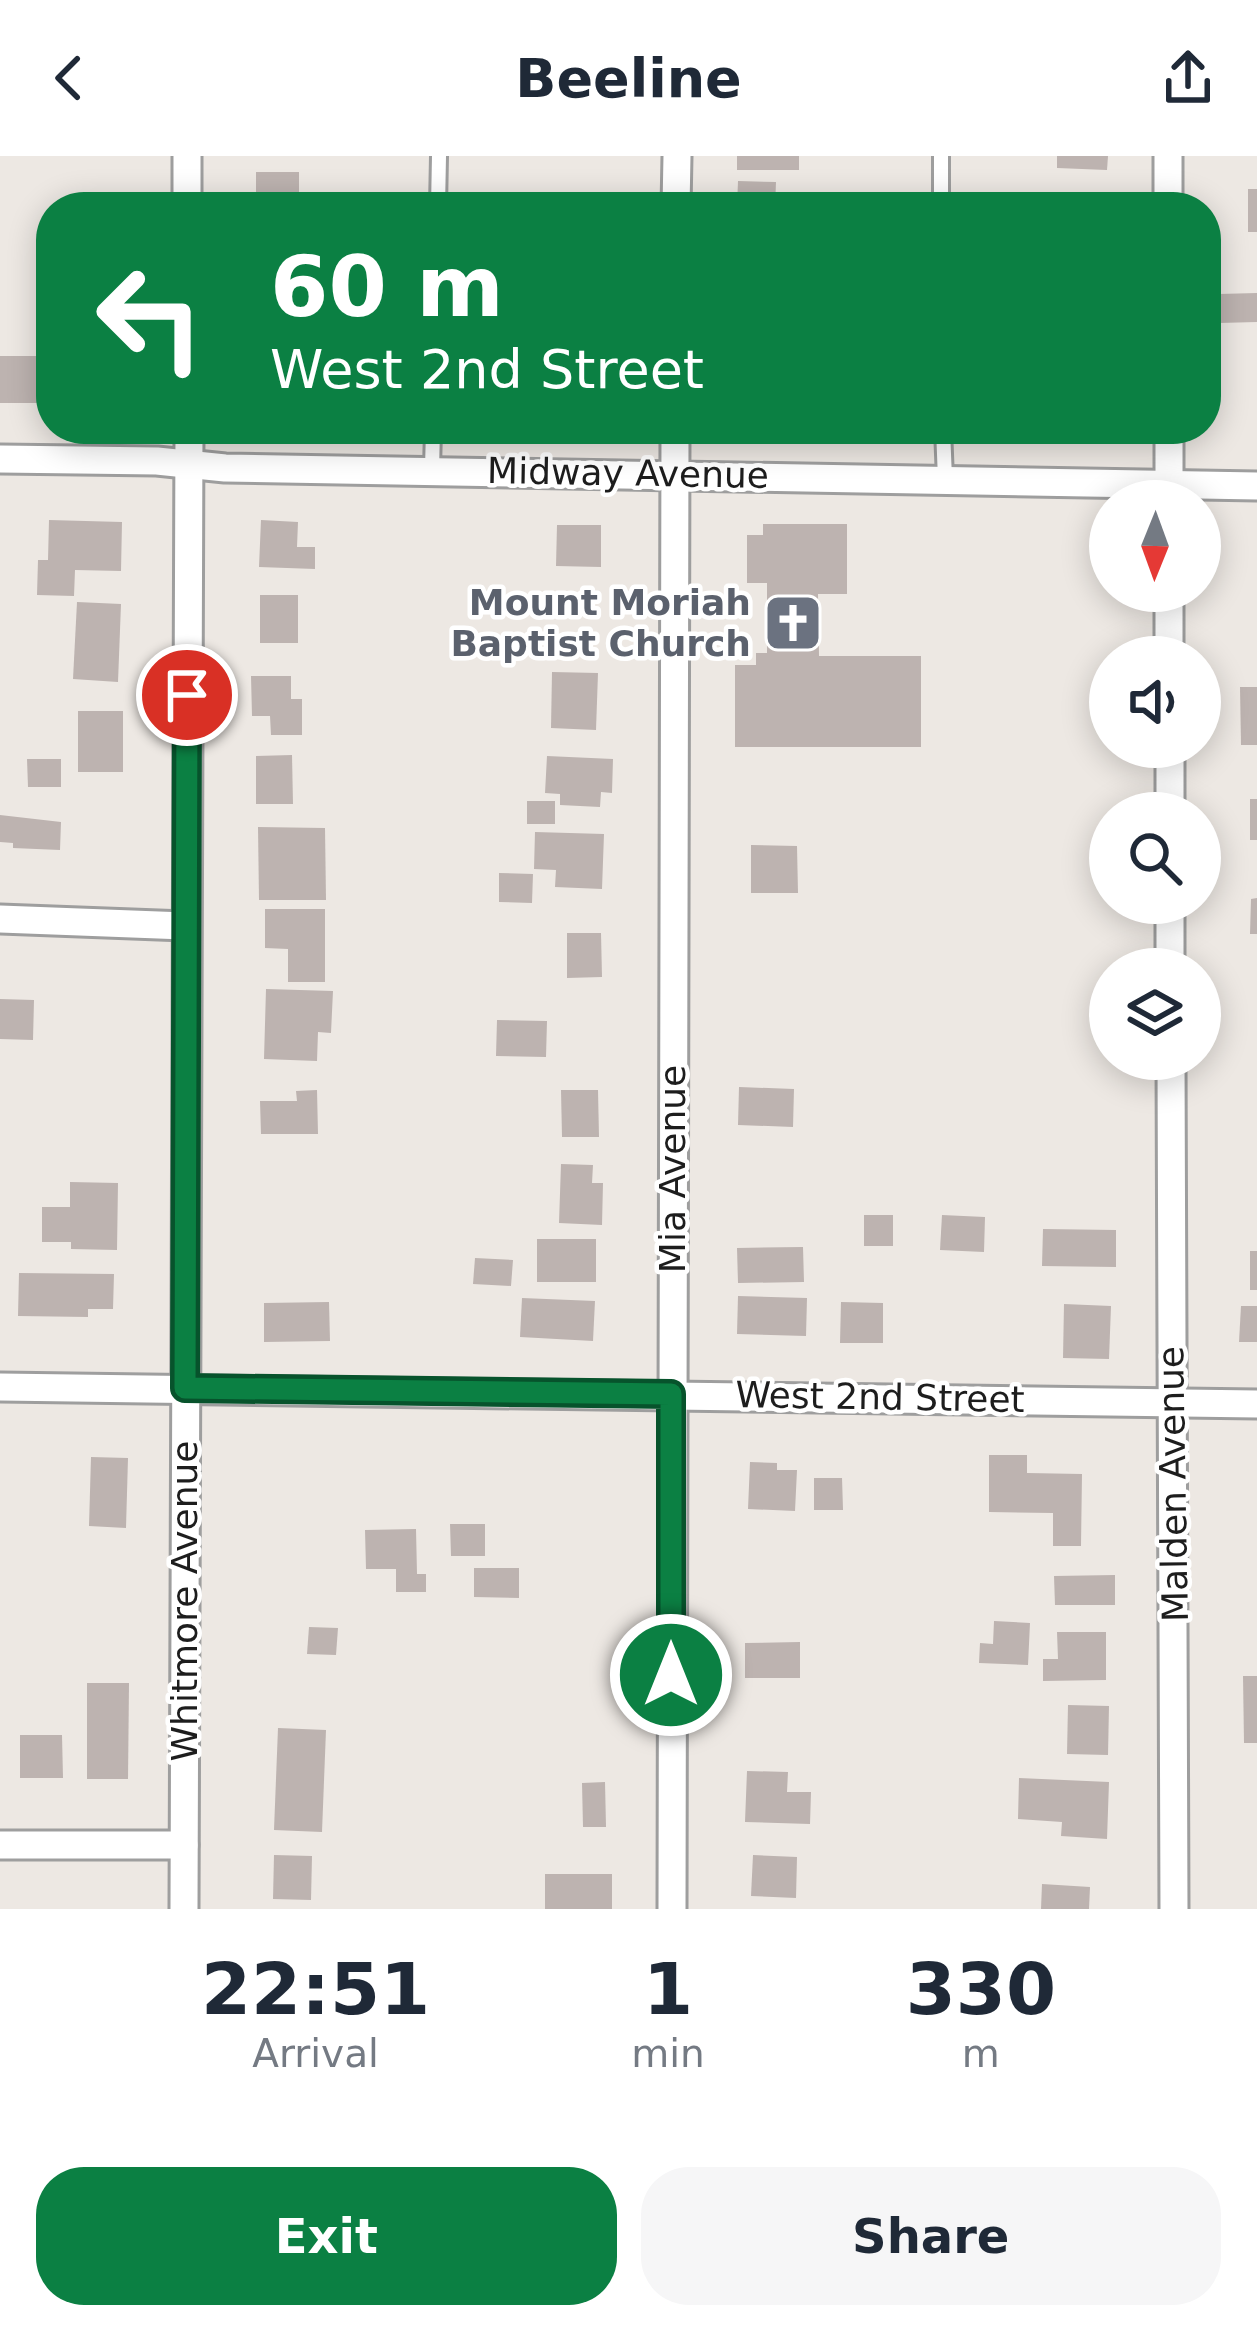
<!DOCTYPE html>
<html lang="en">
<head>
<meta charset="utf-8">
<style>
	:root { --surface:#fff; --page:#f6f6f7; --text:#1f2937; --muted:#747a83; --accent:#0b8043 }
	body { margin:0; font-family:"DejaVu Sans",sans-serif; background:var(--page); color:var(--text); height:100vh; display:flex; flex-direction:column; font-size:45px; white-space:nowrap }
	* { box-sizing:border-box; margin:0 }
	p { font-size:39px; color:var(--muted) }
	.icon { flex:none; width:66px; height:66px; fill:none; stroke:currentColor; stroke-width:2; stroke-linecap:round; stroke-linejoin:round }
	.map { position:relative; height:1753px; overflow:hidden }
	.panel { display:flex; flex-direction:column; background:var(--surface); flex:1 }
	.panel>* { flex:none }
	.banner { position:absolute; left:36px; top:36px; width:1185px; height:252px; border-radius:48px; box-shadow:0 6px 30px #0003; background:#0b8043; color:#fff; overflow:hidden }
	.needle { width:78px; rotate:181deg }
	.fabs { position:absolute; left:1089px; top:324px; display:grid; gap:24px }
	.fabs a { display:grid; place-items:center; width:132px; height:132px; border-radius:50%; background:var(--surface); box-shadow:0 6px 30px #0003; font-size:60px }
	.pin { position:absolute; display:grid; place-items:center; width:102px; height:102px; color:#fff; margin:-51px; border:6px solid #fff; border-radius:50%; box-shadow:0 3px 12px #0007 }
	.me { position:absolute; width:132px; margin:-66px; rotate:0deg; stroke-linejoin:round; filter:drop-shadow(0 0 9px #0008) }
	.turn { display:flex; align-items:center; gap:42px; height:252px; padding:0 36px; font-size:54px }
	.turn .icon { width:156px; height:156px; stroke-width:2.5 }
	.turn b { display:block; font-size:84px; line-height:102px }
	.eta { display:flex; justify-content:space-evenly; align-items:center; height:204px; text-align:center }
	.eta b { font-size:72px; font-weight:700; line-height:84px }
	.button { display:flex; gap:24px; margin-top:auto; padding:24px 36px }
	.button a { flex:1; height:138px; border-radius:48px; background:var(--accent); color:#fff; font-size:48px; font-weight:700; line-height:138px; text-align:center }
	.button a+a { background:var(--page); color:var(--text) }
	header { display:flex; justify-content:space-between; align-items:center; height:156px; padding:0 36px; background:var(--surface); font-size:54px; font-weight:700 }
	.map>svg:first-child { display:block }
</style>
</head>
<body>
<header><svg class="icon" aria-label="back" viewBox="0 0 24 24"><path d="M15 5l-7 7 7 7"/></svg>Beeline<svg class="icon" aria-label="share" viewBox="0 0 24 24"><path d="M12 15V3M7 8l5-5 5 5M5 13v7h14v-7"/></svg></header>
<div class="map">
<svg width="1257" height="1753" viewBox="0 0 1257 1753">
	<rect width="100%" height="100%" fill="#ede8e3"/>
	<g fill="#bdb3b0">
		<rect x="737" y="0" width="62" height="14"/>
		<polygon points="1057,0 1108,0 1107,14 1057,12"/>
		<rect x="256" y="16" width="43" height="35"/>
		<polygon points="738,25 776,26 775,51 737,51"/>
		<rect x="1248" y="33" width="9" height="43"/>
		<polygon points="1257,137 1257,166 1219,167 1219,138"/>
		<rect x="0" y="200" width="51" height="47"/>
		<polygon points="49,364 122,366 121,415 75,414 74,440 37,439 38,404 48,404"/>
		<polygon points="261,364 298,366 297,391 315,391 315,413 259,411"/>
		<polygon points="763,368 847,368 847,438 818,438 819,500 921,500 921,591 735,591 735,509 756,509 756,497 767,497 767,427 747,427 747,379 763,379"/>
		<polygon points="557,369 601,369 601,411 556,410"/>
		<rect x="260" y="439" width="38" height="48"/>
		<polygon points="77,446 121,448 118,526 73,523"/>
		<polygon points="552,516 598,517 596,574 551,572"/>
		<polygon points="251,520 291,520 291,543 302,543 302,579 271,579 270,560 252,560"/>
		<polygon points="1240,531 1257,531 1257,589 1241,589"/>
		<rect x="78" y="555" width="45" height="61"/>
		<polygon points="292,599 293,648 256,648 256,600"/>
		<polygon points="547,600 613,603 612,637 601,636 600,651 560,649 560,638 545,637"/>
		<polygon points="27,603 61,603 61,631 28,631"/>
		<rect x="1250" y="643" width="7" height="41"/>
		<rect x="527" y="645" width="28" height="23"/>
		<polygon points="0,659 61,666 60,694 13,692 13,687 0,686"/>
		<polygon points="258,671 325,672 326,744 259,744"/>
		<polygon points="535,676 604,678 602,733 555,731 556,714 534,713"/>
		<polygon points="751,689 797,690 798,737 751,737"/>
		<polygon points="499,717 533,718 532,747 499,746"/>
		<polygon points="1257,742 1257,778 1250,778 1251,743"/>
		<polygon points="265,753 325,753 325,826 288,826 288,793 265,792"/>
		<polygon points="567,777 601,777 602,821 567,822"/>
		<polygon points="266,833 333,835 331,877 318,876 317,905 264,903"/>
		<polygon points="0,843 34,844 33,884 0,883"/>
		<polygon points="497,864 547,865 546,901 496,900"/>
		<polygon points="739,931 794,933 793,971 738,969"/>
		<polygon points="317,934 318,978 261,978 260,945 297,945 296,935"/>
		<polygon points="561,934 598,934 599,981 562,981"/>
		<polygon points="561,1008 593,1009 592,1027 603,1027 602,1069 559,1067"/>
		<polygon points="70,1026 118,1027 117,1094 71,1093 71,1086 42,1086 42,1051 70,1051"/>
		<rect x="864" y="1059" width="29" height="31"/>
		<polygon points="942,1059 985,1061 984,1096 940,1094"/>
		<polygon points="1043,1073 1116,1074 1116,1111 1042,1110"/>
		<rect x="537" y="1083" width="59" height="43"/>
		<polygon points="803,1091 804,1126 738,1127 737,1092"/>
		<rect x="1250" y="1095" width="7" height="39"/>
		<polygon points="475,1102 513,1104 511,1130 473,1128"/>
		<polygon points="19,1117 114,1118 113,1153 88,1153 88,1161 18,1160"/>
		<polygon points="738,1140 807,1142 806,1180 737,1178"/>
		<polygon points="522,1142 595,1145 593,1185 520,1181"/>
		<polygon points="329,1146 330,1185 264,1186 264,1147"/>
		<polygon points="841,1146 883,1147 883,1187 840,1187"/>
		<polygon points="1064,1148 1111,1150 1109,1203 1063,1202"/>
		<polygon points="1241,1150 1257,1150 1257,1186 1239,1186"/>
		<polygon points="989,1299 1027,1299 1027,1317 1082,1318 1081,1390 1053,1390 1053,1357 989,1356"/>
		<polygon points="91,1301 128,1302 126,1372 89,1370"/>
		<polygon points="750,1306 777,1307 777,1314 797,1314 795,1355 748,1353"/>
		<polygon points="814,1322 842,1322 843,1354 814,1354"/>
		<polygon points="450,1368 485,1368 485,1400 451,1400"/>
		<polygon points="416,1373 417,1418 426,1418 426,1436 396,1436 396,1413 366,1413 365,1374"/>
		<polygon points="474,1412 519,1412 519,1442 474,1441"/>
		<polygon points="1115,1419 1115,1449 1055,1449 1054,1420"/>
		<polygon points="994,1465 1030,1467 1028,1509 979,1507 980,1487 993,1488"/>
		<polygon points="309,1471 338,1472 336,1499 307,1498"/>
		<polygon points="1057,1476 1106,1476 1106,1524 1043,1525 1043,1503 1058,1503"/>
		<polygon points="800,1486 800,1522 745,1522 745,1487"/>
		<polygon points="1243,1520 1257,1520 1257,1587 1244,1587"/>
		<polygon points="87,1527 129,1527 128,1623 87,1623"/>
		<polygon points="1068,1549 1109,1550 1108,1599 1067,1598"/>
		<polygon points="278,1572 326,1574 322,1676 274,1674"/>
		<polygon points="20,1579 62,1579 63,1622 20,1622"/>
		<polygon points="747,1615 788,1616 787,1636 811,1636 810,1668 745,1666"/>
		<polygon points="1019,1622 1109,1626 1107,1683 1061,1680 1062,1666 1018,1663"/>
		<polygon points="605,1626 606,1671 583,1671 582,1627"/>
		<polygon points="274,1699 312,1700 311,1744 273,1743"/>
		<polygon points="753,1699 797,1701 796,1742 751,1740"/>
		<rect x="545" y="1718" width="67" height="35"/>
		<polygon points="1042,1728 1090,1731 1089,1753 1041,1753"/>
	</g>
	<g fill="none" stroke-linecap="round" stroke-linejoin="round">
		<defs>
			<g id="lane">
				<polyline points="941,0 941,51"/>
				<polyline points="438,51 439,0"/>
				<polyline points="943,273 945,323"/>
				<polyline points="432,313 433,273"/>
			</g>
			<g id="street">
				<polyline points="187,0 187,51"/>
				<polyline points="1168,0 1168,51"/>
				<polyline points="676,51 677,0"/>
				<polyline points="1169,273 1169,345"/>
				<polyline points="0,303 157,305 225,312 1257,330"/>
				<polyline points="1169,435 1169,501"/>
				<polyline points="1170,591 1170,657"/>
				<polyline points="1170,747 1170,813"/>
				<polyline points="0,763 185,770"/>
				<polyline points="1171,903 1174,1753"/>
				<polyline points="0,1231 1257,1248"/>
				<polyline points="0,1689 184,1689"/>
				<polyline points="184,1753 189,273"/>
				<polyline points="672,1753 675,273"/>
			</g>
		</defs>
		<use href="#lane" stroke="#9e9e9e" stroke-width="20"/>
		<use href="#street" stroke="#9e9e9e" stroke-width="33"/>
		<use href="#lane" stroke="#fff" stroke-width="14"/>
		<use href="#street" stroke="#fff" stroke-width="27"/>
	</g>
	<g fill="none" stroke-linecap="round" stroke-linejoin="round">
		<defs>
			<polyline id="route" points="187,539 185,1232 671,1238 671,1519"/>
		</defs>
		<use href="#route" stroke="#07532c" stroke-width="30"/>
		<use href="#route" stroke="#0b8043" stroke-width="21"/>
	</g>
	<defs>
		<symbol id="church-square" viewBox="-11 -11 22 22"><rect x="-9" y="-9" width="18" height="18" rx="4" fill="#6b7280" stroke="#fff"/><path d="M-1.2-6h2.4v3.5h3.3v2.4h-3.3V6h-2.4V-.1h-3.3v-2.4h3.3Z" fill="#fff"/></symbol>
	</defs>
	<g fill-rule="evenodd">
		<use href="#church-square" x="760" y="434" width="66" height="66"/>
	</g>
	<g text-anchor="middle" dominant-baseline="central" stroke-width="9" stroke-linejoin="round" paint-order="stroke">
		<g font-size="36" fill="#1d1d1d" stroke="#fff">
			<text transform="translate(628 317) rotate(1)">Midway Avenue</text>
			<text transform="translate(672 1013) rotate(-90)">Mia Avenue</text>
			<text transform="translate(880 1241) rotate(1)">West 2nd Street</text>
			<text transform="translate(1173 1328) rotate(-91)">Malden Avenue</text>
			<text transform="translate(184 1445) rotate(-90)">Whitmore Avenue</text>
		</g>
		<g font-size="36" font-weight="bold" fill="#5b616d" stroke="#fff" text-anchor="end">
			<text x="751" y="446">Mount Moriah<tspan x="751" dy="41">Baptist Church</tspan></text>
		</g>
	</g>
</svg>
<div class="fabs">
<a><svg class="needle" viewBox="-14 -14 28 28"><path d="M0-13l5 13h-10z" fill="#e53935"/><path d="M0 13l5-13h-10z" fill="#747a83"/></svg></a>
<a><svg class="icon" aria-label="sound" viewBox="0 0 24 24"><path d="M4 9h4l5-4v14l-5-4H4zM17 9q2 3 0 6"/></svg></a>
<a><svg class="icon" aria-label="search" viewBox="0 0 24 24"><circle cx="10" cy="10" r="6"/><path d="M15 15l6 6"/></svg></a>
<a><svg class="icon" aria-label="layers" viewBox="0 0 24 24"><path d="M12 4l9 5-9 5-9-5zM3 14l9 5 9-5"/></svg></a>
</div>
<div class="pin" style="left:187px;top:539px;background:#d93025"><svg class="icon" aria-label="arrive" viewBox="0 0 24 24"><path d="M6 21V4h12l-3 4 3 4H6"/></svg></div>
<svg class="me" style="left:671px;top:1519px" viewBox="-20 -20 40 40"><circle r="17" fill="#0b8043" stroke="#fff" stroke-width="3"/><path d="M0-11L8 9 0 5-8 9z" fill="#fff"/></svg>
<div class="banner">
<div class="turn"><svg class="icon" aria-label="left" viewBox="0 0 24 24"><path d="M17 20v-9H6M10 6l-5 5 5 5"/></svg><div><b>60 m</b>West 2nd Street</div></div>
</div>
</div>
<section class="panel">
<div class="eta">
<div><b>22:51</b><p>Arrival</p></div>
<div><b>1</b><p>min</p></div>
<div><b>330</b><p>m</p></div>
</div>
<div class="button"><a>Exit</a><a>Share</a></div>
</section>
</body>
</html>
